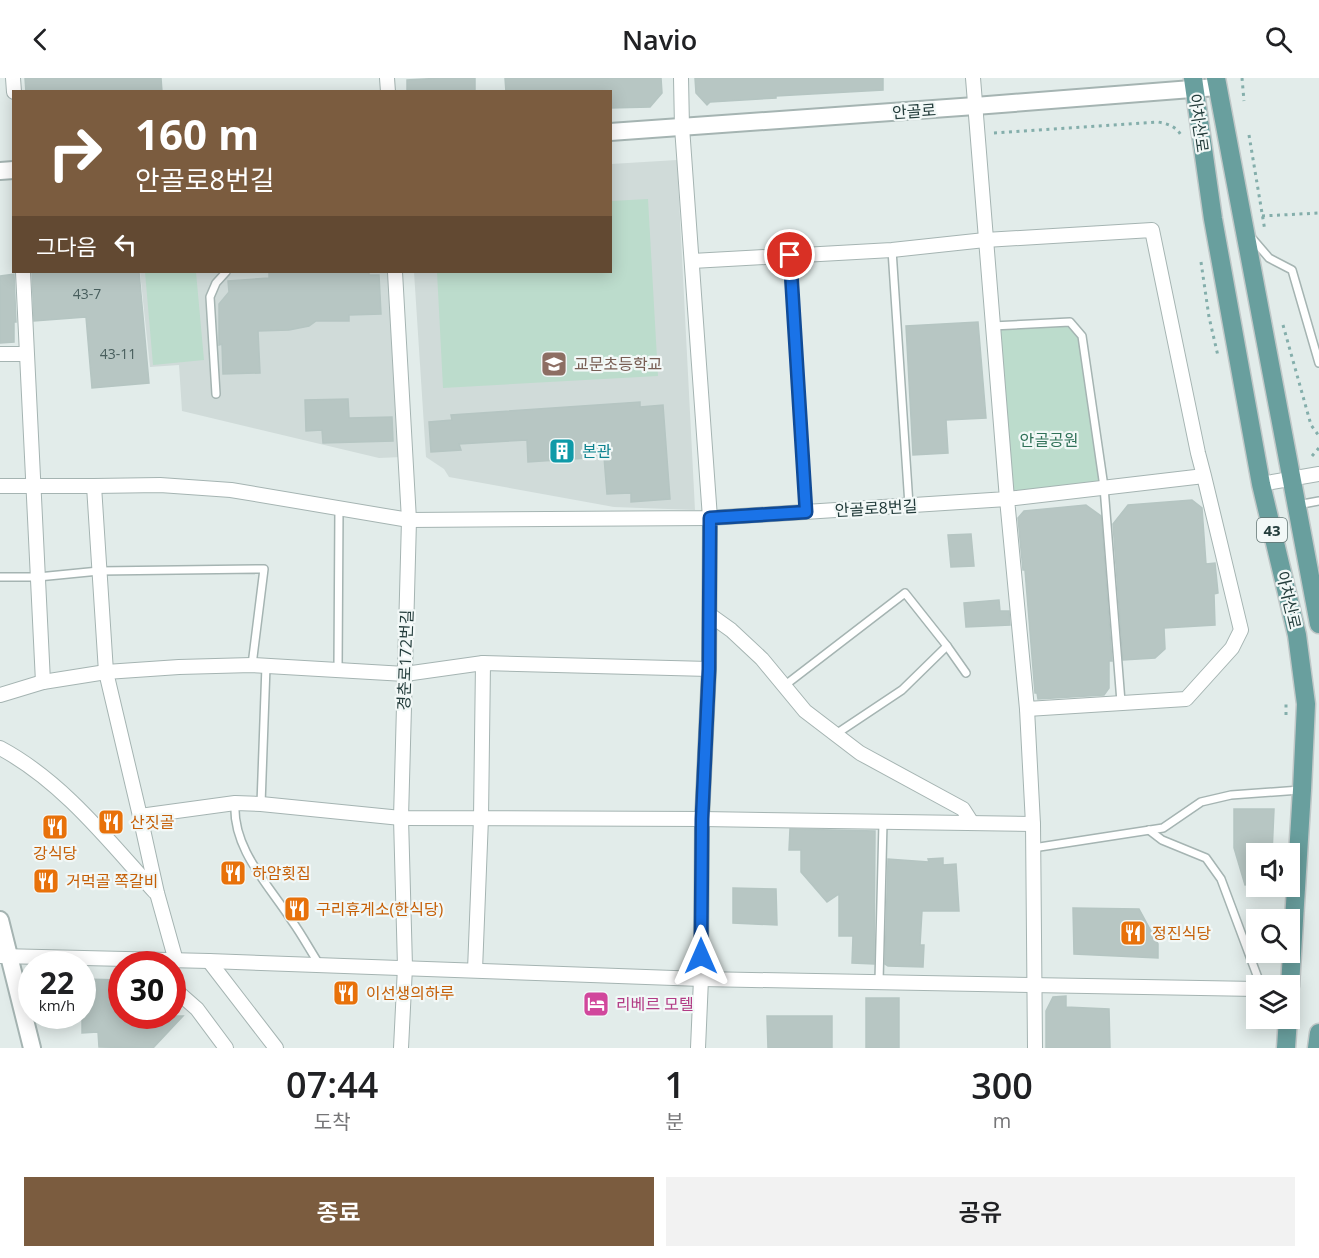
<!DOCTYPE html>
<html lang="ko">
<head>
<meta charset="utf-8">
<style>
	:root { --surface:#fff; --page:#f2f2f2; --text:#202124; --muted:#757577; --accent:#7b5c3f }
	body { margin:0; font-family:"Open Sans","Noto Sans KR",sans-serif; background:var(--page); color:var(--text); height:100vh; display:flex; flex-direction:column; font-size:22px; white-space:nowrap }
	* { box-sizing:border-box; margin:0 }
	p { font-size:20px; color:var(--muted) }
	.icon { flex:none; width:33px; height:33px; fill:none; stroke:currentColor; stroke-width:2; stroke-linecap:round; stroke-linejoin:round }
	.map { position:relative; height:970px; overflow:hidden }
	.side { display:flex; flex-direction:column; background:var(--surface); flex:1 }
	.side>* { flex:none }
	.top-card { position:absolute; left:12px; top:12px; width:600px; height:183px; border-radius:0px; box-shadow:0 3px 15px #0003; background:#7b5c3f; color:#fff; overflow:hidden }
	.controls { position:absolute; left:1246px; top:765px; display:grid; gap:12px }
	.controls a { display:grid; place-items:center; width:54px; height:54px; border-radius:0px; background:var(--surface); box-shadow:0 3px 15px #0003; font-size:30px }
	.speed { position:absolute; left:18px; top:873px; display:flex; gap:12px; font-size:30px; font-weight:700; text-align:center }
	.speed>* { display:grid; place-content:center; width:78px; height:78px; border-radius:50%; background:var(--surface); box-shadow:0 3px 15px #0003; line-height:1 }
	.speed small { font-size:15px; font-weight:400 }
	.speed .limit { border:9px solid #d22; background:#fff; color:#111 }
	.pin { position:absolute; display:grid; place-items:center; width:51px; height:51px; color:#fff; margin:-26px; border:3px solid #fff; border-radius:50%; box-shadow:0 2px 6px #0007 }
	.me { position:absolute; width:66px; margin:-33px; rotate:0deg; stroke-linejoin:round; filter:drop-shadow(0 0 4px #0008) }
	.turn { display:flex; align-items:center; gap:21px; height:126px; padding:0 24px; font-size:27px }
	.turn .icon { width:78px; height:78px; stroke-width:2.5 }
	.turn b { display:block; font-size:42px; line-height:51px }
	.then { display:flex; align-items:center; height:57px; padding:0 24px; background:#0003; gap:12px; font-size:22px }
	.eta { display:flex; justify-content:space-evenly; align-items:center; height:102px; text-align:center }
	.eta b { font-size:36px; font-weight:600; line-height:42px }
	.action { display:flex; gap:12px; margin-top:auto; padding:12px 24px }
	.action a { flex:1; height:69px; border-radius:0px; background:var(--accent); color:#fff; font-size:24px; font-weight:600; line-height:69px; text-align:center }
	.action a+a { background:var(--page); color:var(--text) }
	header { display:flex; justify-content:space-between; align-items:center; height:78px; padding:0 24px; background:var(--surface); font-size:27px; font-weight:600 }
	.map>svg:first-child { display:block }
</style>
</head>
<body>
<header><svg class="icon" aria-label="back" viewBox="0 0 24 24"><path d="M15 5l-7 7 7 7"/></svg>Navio<svg class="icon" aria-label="search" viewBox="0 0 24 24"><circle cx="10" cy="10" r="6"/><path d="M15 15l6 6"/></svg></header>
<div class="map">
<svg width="1319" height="970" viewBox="0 0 1319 970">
	<rect width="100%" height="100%" fill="#e2ecea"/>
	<g fill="#d0dbd9">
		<polygon points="677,82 695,432 614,429 449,399 444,391 426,379 414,194 610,194 611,86"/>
		<polygon points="140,194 390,194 402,379 379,380 182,333 179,287 150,289"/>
	</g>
	<g fill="#bcdccc">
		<polygon points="648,121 658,298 443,310 437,194 610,194 611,123"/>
		<polygon points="145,194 196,194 204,282 153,287"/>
		<polygon points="1070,244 1082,258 1104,409 1007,421 992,248"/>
	</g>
	<g fill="#b7c6c3" stroke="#b5c5c2" stroke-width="1.5">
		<polygon points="25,0 161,0 162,14 26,14"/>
		<polygon points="442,0 475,0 475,14 407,14 407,2"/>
		<polygon points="505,0 661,0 662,15 650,29 610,30 610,14 506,14"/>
		<polygon points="695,0 883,0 883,12 776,18 776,20 710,24 707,27 696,15"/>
		<polygon points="53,194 139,194 149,305 92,310 86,239 34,243 32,195"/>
		<polygon points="269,194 369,194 369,197 379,197 381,236 349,237 349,243 316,243 309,248 289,252 258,253 260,295 223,296 222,266 219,267 219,226 229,214 228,203 269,200"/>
		<polygon points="14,196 16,244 14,244 14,264 0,265 0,198"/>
		<polygon points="978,244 986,340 946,342 948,375 913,377 906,248"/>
		<polygon points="348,321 349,340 392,339 393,363 323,365 322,352 306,353 305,322"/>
		<polygon points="640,324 640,329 663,327 670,421 631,424 631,415 607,416 604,379 528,384 527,362 459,366 461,372 431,374 429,344 452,342 451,337"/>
		<polygon points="1192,422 1202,430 1206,486 1215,485 1218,515 1214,516 1215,547 1164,550 1165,571 1155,580 1123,582 1113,446 1128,427"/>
		<polygon points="1086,427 1101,438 1112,583 1109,583 1109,610 1104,617 1038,621 1037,615 1035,615 1025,492 1023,492 1018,440 1024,433"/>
		<polygon points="971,456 974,488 951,489 948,457"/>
		<polygon points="999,522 1000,533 1009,533 1010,547 966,549 964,525"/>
		<polygon points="1234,731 1274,731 1272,776 1257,776 1257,806 1245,807 1234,770"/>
		<polygon points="790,751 875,753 874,886 852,885 853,858 839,858 839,816 827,824 801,794 801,772 789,772"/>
		<polygon points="943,780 943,787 956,786 959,833 922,833 920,867 924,867 923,889 888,888 885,886 888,781 929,784 928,781"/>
		<polygon points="733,810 776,811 777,847 733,845"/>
		<polygon points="1073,830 1139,831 1158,866 1158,880 1074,876"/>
		<polygon points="82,901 122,902 122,938 183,938 153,970 99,969 98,954 82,955"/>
		<polygon points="1066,918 1066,929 1109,931 1110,970 1046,970 1046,933 1053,919"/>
		<rect x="866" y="920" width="33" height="50"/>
		<polygon points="767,938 832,938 832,970 768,970"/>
	</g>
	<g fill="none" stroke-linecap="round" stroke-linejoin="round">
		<defs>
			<g id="service">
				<polyline points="1251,159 1269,180 1292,192 1319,285"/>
				<polyline points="892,172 909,427"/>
				<polyline points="790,177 806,434"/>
				<polyline points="992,248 1070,244 1082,258 1104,409 1121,624"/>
				<polyline points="216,316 210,219 216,205 226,194"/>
				<polyline points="1297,427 1319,423"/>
				<polyline points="0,499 38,499 99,493 264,491 252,587"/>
				<polyline points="947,568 966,595"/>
				<polyline points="338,591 339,430"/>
				<polyline points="784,608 905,515 947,568 902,612 836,656"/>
				<path d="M235,725C232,771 269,807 292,843C302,857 310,872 319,886"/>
				<polyline points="261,726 266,588"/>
				<polyline points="1149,752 1162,762 1206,780 1221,801 1261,908"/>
				<polyline points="1033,770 1163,750 1201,724 1231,717 1300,712"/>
				<polyline points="879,903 883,745"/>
			</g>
			<g id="minor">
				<polyline points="13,0 14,14"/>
				<polyline points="387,0 388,14"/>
				<polyline points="692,183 892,172 985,162 1152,152 1198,375 1204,398 1241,552 1232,570 1186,621 1027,631 1007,421 1204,398"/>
				<polyline points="23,194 43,604"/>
				<polyline points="395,194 409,442 401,740 405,889 401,970"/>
				<polyline points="0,276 26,276"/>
				<polyline points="1261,406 1319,396"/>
				<polyline points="0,408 94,408 106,594 140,738"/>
				<polyline points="94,408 160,407 231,412 409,442 710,440 682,49 681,0"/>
				<polyline points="710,537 731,552 762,581 805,633 860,675 963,731 972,745"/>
				<polyline points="0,617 43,604 106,594 179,589 252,587 405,596 483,585 709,591"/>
				<polyline points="1027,631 1033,746 1035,970"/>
				<path d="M0,670C62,703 108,762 155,814"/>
				<polyline points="0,878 209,883 701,901 1257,911"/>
				<polyline points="176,883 157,815 140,738 235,725 261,726 401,740 702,741 1033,746"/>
				<polyline points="209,883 276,970"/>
				<polyline points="475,892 481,740 483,585"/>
				<polyline points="172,909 197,931 226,970"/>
				<polyline points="698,970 701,901 702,741 709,591 710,440 1007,421 973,0"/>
			</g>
			<g id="tertiary">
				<polyline points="610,54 975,28 1217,9"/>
				<polyline points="0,93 14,92"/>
				<polyline points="0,842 32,970"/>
			</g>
			<g id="primary">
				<polyline points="1193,0 1213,141 1261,406 1297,557 1306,626 1302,712 1290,908"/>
				<polyline points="1216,0 1319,546"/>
				<polyline points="1286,970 1288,940"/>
				<polyline points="1317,970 1319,955"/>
			</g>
		</defs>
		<use href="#service" stroke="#a5b4b2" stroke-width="10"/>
		<use href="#minor" stroke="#a5b4b2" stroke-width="16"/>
		<use href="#tertiary" stroke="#a5b4b2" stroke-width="20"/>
		<use href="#primary" stroke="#c1c8c8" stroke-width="21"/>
		<g stroke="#84aeab" stroke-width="3" stroke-dasharray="3 4.5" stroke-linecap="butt">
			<polyline points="1242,0 1244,23"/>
			<path d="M994,55L1158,44C1169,46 1177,49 1182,59"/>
			<polyline points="1249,57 1265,153"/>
			<polyline points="1262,138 1319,135"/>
			<polyline points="1201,184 1209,239 1218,278"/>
			<polyline points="1283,247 1311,347 1319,358"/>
			<polyline points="1312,378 1319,370"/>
			<polyline points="1286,637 1286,622"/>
		</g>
		<use href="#service" stroke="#fff" stroke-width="7"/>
		<use href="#minor" stroke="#fff" stroke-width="14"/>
		<use href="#tertiary" stroke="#fff" stroke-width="16"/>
		<use href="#primary" stroke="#699f9e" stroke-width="18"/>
	</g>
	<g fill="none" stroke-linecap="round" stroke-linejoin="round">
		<defs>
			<polyline id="route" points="701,878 702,741 709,591 710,440 806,434 790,177"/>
		</defs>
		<use href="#route" stroke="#114b97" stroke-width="15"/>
		<use href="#route" stroke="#1a73e8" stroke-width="10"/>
	</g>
	<defs>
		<symbol id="school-square" viewBox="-11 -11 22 22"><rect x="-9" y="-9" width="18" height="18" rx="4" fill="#8d6e63" stroke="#f2f8f7"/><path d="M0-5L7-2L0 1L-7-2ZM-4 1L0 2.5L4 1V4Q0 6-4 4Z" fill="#fff"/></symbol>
		<symbol id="building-square" viewBox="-11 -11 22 22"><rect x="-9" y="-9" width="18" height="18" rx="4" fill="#0f9aa8" stroke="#f2f8f7"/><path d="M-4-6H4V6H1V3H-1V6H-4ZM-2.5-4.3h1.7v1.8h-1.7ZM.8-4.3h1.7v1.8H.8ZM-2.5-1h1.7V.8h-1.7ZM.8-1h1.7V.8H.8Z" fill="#fff"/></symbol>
		<symbol id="restaurant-square" viewBox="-11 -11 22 22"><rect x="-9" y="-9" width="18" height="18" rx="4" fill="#e8710a" stroke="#f2f8f7"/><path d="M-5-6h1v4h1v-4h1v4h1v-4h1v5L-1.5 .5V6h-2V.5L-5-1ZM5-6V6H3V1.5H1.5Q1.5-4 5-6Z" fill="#fff"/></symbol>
		<symbol id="hotel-square" viewBox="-11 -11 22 22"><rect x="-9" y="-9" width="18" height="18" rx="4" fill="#d1479c" stroke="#f2f8f7"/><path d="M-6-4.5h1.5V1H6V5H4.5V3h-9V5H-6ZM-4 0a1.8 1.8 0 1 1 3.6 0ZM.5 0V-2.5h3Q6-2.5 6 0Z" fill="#fff"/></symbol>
	</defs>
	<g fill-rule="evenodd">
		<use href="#school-square" x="539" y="271" width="30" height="30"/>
		<use href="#building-square" x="547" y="358" width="30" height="30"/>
		<use href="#restaurant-square" x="96" y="729" width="30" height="30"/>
		<use href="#restaurant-square" x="40" y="734" width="30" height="30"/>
		<use href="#restaurant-square" x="218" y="780" width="30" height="30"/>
		<use href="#restaurant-square" x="31" y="788" width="30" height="30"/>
		<use href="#restaurant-square" x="282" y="816" width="30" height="30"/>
		<use href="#restaurant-square" x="1118" y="840" width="30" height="30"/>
		<use href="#restaurant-square" x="331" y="900" width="30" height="30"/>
		<use href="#hotel-square" x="581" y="911" width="30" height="30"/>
	</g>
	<g text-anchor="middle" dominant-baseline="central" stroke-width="4.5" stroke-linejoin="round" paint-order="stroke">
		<g font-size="14" fill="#485e5d">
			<text x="87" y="215">43-7</text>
			<text x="118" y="275">43-11</text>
		</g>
		<rect fill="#f2f8f7" stroke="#617473" stroke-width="1.5" x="1257" y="440" width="30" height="24" rx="4.5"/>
		<g font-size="15" font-weight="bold" fill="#233c3b">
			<text x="1272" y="452">43</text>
		</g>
		<g font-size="16" fill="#233c3b" stroke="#f2f8f7">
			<text transform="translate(914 33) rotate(-4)">안골로</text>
			<text transform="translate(1199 45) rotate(82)">아차산로</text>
			<text transform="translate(876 430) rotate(-3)">안골로8번길</text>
			<text transform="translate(1289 522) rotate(77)">아차산로</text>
			<text transform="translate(405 582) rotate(-88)">경춘로172번길</text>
		</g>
		<g font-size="16" fill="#785e54" stroke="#f2f8f7" text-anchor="start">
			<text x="574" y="286">교문초등학교</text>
		</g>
		<g font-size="16" fill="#2f7158" stroke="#f2f8f7">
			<text x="1049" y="362">안골공원</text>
		</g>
		<g font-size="16" fill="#0d838f" stroke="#f2f8f7" text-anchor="start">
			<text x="582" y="373">본관</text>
		</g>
		<g font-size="16" fill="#c56008" stroke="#f2f8f7" text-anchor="start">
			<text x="130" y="744">산짓골</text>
			<text x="55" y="775" text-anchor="middle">강식당</text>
			<text x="252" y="795">하암횟집</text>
			<text x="66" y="803">거먹골 쪽갈비</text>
			<text x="316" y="831">구리휴게소(한식당)</text>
			<text x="1152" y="855">정진식당</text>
			<text x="366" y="915">이선생의하루</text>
		</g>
		<g font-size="16" fill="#b23c85" stroke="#f2f8f7" text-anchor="start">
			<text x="616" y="926">리베르 모텔</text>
		</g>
	</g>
</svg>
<div class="controls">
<a><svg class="icon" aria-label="sound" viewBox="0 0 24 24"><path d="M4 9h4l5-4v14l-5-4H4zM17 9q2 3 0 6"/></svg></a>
<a><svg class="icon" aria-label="search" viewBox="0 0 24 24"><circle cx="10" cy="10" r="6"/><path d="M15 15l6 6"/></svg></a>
<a><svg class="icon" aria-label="layers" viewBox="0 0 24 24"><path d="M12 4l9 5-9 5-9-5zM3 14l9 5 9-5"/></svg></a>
</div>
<div class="speed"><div>22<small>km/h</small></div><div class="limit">30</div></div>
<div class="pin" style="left:790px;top:177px;background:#d93025"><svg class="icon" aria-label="arrive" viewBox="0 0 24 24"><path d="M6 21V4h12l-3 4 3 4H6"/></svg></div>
<svg class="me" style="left:701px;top:878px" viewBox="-20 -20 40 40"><path d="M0-17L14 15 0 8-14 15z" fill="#1a73e8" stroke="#fff" stroke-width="4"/></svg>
<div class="top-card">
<div class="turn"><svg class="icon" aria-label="right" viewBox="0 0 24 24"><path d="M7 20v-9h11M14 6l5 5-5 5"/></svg><div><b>160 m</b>안골로8번길</div></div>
<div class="then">그다음<svg class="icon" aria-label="left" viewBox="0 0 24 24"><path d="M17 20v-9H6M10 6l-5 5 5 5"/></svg></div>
</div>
</div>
<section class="side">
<div class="eta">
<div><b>07:44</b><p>도착</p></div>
<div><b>1</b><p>분</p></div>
<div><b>300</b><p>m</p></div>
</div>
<div class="action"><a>종료</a><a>공유</a></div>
</section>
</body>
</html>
